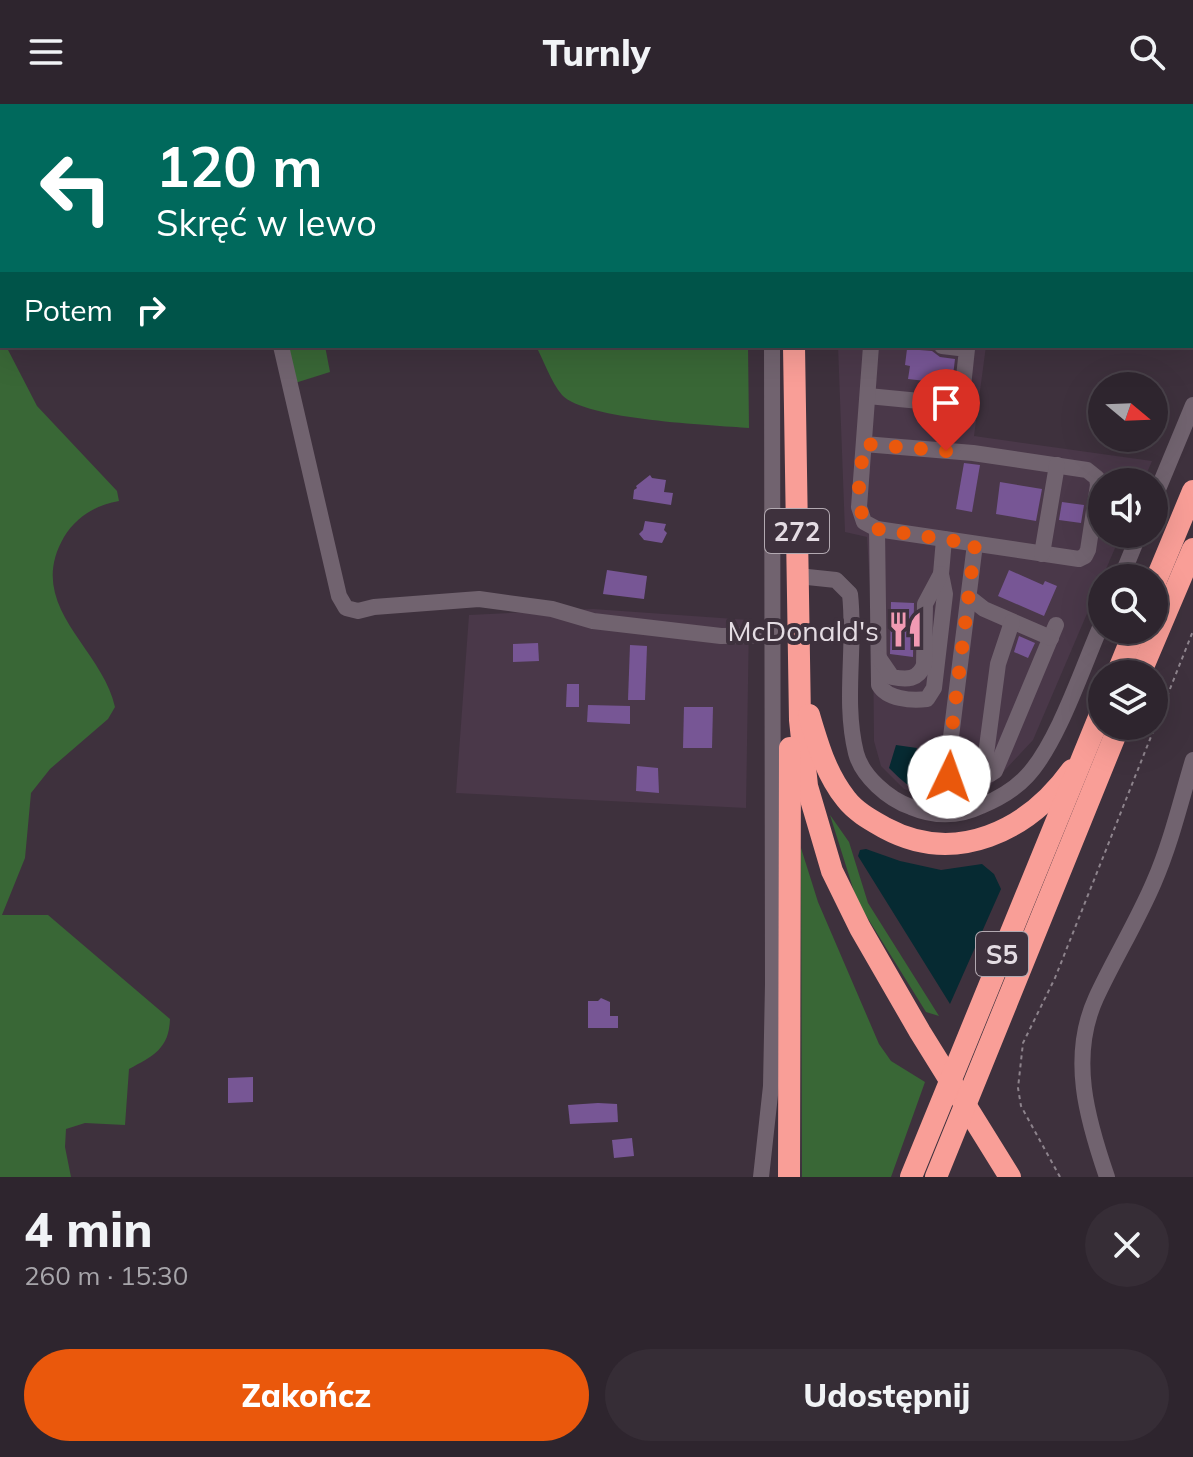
<!DOCTYPE html>
<html lang="pl">
<head>
<meta charset="utf-8">
<style>
	:root { --surface:#2e252e; --page:#362d36; --text:#f1f3f6; --muted:#a7a5aa; --line:#49424a; --accent:#ea580c }
	body { margin:0; font-family:Mulish,sans-serif; background:var(--page); color:var(--text); height:100vh; display:flex; flex-direction:column; font-size:30px; white-space:nowrap }
	* { box-sizing:border-box; margin:0 }
	p { font-size:26px; color:var(--muted) }
	.icon { flex:none; width:44px; height:44px; fill:none; stroke:currentColor; stroke-width:2; stroke-linecap:round; stroke-linejoin:round }
	.map { position:relative; height:1073px; overflow:hidden }
	.sheet { display:flex; flex-direction:column; background:var(--surface); flex:1 }
	.sheet>* { flex:none }
	.banner { position:absolute; left:0px; top:0px; width:1194px; height:244px; box-shadow:0 8px 32px #0002,0 0 0 2px var(--line); background:#00695c; color:#fff; overflow:hidden }
	.needle { width:52px; rotate:109deg }
	.tools { position:absolute; left:1088px; top:268px; display:grid; gap:16px }
	.tools a { display:grid; place-items:center; width:80px; height:80px; border-radius:50%; background:var(--surface); box-shadow:0 8px 32px #0002,0 0 0 2px var(--line); font-size:40px }
	.pin { position:absolute; display:grid; place-items:center; width:68px; height:68px; color:#fff; margin:-82px -34px; border-radius:50% 50% 50% 0; rotate:-45deg; box-shadow:0 0 8px #0007 }
	.pin .icon { rotate:45deg }
	.me { position:absolute; width:88px; margin:-44px; rotate:3deg; stroke-linejoin:round; filter:drop-shadow(0 0 6px #0008) }
	.turn { display:flex; align-items:center; gap:28px; height:168px; padding:0 24px; font-size:36px }
	.turn .icon { width:104px; height:104px; stroke-width:2.5 }
	.turn b { display:block; font-size:56px; line-height:68px }
	.then { display:flex; align-items:center; height:76px; padding:0 24px; background:#0003; gap:16px; font-size:30px }
	.round { display:grid; place-items:center; flex:none; width:84px; height:84px; border-radius:42px; background:var(--page) }
	.headline { display:flex; align-items:center; justify-content:space-between; height:136px; padding:0 24px }
	h1 { font-size:48px; font-weight:800; line-height:60px }
	.button { display:flex; gap:16px; margin-top:auto; padding:16px 24px }
	.button a { flex:1; height:92px; border-radius:48px; background:var(--accent); color:#fff; font-size:32px; font-weight:800; line-height:92px; text-align:center }
	.button a+a { background:var(--page); color:var(--text) }
	header { display:flex; justify-content:space-between; align-items:center; height:104px; padding:0 24px; background:var(--surface); font-size:36px; font-weight:800 }
	.map>svg:first-child { display:block }
</style>
</head>
<body>
<header><svg class="icon" aria-label="menu" viewBox="0 0 24 24"><path d="M4 6h16M4 12h16M4 18h16"/></svg>Turnly<svg class="icon" aria-label="search" viewBox="0 0 24 24"><circle cx="10" cy="10" r="6"/><path d="M15 15l6 6"/></svg></header>
<div class="map">
<svg width="1193" height="1073" viewBox="0 0 1193 1073">
	<rect width="100%" height="100%" fill="#3e313d"/>
	<g fill="#4a3849">
		<polygon points="838,242 986,242 974,332 1152,357 1143,378 1102,378 1102,430 1121,430 1033,636 991,681 954,694 918,690 904,685 881,662 874,637 873,533 867,433 845,428"/>
		<polygon points="593,505 749,516 746,704 456,689 469,511"/>
	</g>
	<g fill="#396736">
		<rect x="201" y="0" width="409" height="2"/>
		<path d="M0,167L2,242H6L37,302L117,387L119,397C96,401 77,412 64,433C24,502 102,543 115,603L108,615L50,665L31,689L25,754L2,811H48L170,915C169,945 153,952 129,965L125,1021L85,1019L66,1025L65,1043L71,1073H0Z"/>
		<polygon points="288,242 325,242 330,268 295,279"/>
		<path d="M536,242H748L749,324C712,321 585,316 562,291C551,278 544,257 536,242Z"/>
		<polygon points="830,711 849,738 868,799 939,912 926,908 857,797"/>
		<polygon points="801,744 818,798 879,940 891,957 925,978 891,1073 802,1073"/>
	</g>
	<g fill="#062a32">
		<path d="M896,641L917,644L908,669L919,678L932,681V688C914,689 902,677 889,664Z"/>
		<polygon points="866,745 900,757 941,766 982,760 994,770 1001,785 950,900 858,752 860,746"/>
	</g>
	<g fill="#775695">
		<polygon points="907,245 932,247 940,253 955,255 952,280 908,275 910,262 905,261"/>
		<polygon points="964,359 980,361 972,408 956,405"/>
		<polygon points="650,371 652,374 666,376 664,388 673,389 671,401 633,395 634,386 637,384 636,382"/>
		<polygon points="1000,378 1042,385 1036,417 996,410"/>
		<polygon points="1062,398 1084,401 1081,419 1059,416"/>
		<polygon points="645,417 666,420 664,426 667,429 662,439 644,436 639,430 643,426"/>
		<polygon points="607,466 647,472 644,495 603,490"/>
		<polygon points="1009,466 1043,481 1045,477 1057,482 1044,512 998,492"/>
		<polygon points="891,498 914,499 913,553 890,550"/>
		<polygon points="1019,532 1035,539 1028,554 1014,548"/>
		<polygon points="538,539 539,557 513,558 513,540"/>
		<polygon points="630,541 647,542 645,596 628,596"/>
		<polygon points="567,580 579,580 579,603 566,603"/>
		<polygon points="588,601 630,602 630,620 587,618"/>
		<polygon points="684,603 713,603 712,644 683,644"/>
		<polygon points="637,662 658,664 659,689 636,687"/>
		<polygon points="601,894 610,898 610,912 618,912 618,924 588,924 588,897 598,897"/>
		<polygon points="253,973 253,998 228,999 228,974"/>
		<polygon points="598,999 617,1000 618,1018 570,1020 568,1001"/>
		<polygon points="632,1034 634,1052 614,1054 612,1036"/>
	</g>
	<g fill="none" stroke-linecap="round" stroke-linejoin="round">
		<polyline stroke="#8d838c" stroke-width="2" stroke-dasharray="4 4" stroke-linecap="butt" points="1060,1073 1021,1002 1018,984 1023,939 1055,874 1193,527"/>
		<g stroke="#71636f" stroke-width="16">
			<polyline points="748,0 748,2"/>
			<polyline points="281,242 339,492 346,504 358,507 374,503 479,495 552,505 593,517 721,532 773,531"/>
			<polyline points="868,292 961,301 967,245 942,242"/>
			<polyline points="864,340 973,349 1087,366 1097,374 1098,381 1088,446 1085,452 1079,455 877,425 864,418 859,403 871,242"/>
			<polyline points="1154,395 1193,301"/>
			<path d="M877,425L879,581C887,595 911,597 927,595L934,584L945,490L941,470L944,435"/>
			<path d="M975,440L947,665L952,675C965,679 984,675 995,667L1056,521"/>
			<polyline points="1042,450 1057,361"/>
			<path d="M798,472L836,476L850,490C856,542 843,597 856,649C862,672 888,695 911,703C935,713 958,713 981,702C998,695 1015,685 1027,672C1058,639 1083,562 1102,519"/>
			<polyline points="1121,474 1139,430"/>
			<polyline points="970,494 984,505 1051,534"/>
			<path d="M879,554L892,573C907,576 918,576 924,561L925,500L941,470"/>
			<polyline points="983,673 998,560 1012,518"/>
			<polyline points="761,1073 771,982 773,880 772,242"/>
			<path d="M1107,1073C1087,1015 1069,953 1096,894C1114,855 1137,818 1154,778C1171,739 1181,696 1193,656"/>
		</g>
		<polyline stroke="#c38687" stroke-width="20" points="768,0 768,2"/>
		<g stroke="#f99e97" stroke-width="22">
			<polyline points="794,242 800,616 807,682 832,767 860,824 920,928 1010,1073"/>
			<polyline points="1154,481 1193,387"/>
			<polyline points="1117,570 1135,526"/>
			<polyline points="1140,570 1193,445"/>
			<path d="M809,611C818,641 826,670 846,695C856,708 871,716 885,724C956,762 1028,727 1072,666"/>
			<polyline points="789,1073 790,644"/>
			<polyline points="911,1073 1102,606"/>
			<polyline points="936,1073 1119,622"/>
		</g>
	</g>
	<g fill="none" stroke-linecap="round" stroke-linejoin="round">
		<path stroke="#ea580c" stroke-width="14" stroke-dasharray="0 25.2" d="M946,347L864,340C862,366 848,414 877,425L975,440L947,665L949,673"/>
	</g>
	<defs>
		<symbol id="restaurant-bare" viewBox="-9 -9 18 18"><path d="M-5-6h1v4h1v-4h1v4h1v-4h1v5L-1.5 .5V6h-2V.5L-5-1ZM5-6V6H3V1.5H1.5Q1.5-4 5-6Z" fill="#f19ab3" stroke="#3e313d" stroke-width="2.5" paint-order="stroke"/></symbol>
	</defs>
	<g fill-rule="evenodd">
		<use href="#restaurant-bare" x="880" y="500" width="51" height="51"/>
	</g>
	<g text-anchor="middle" dominant-baseline="central" stroke-width="8" stroke-linejoin="round" paint-order="stroke">
		<g fill="#3e313d" stroke="#b2a9b1" stroke-width="2">
			<rect x="765" y="405" width="64" height="44" rx="6"/>
			<rect x="976" y="828" width="52" height="44" rx="6"/>
		</g>
		<g font-size="26" font-weight="bold" fill="#e4dce3">
			<text x="797" y="427">272</text>
			<text x="1002" y="850">S5</text>
		</g>
		<g font-size="28" fill="#e4dce3" stroke="#3e313d" text-anchor="end">
			<text x="879" y="526">McDonald's</text>
		</g>
	</g>
</svg>
<div class="tools">
<a><svg class="needle" viewBox="-14 -14 28 28"><path d="M0-13l5 13h-10z" fill="#e53935"/><path d="M0 13l5-13h-10z" fill="#a7a5aa"/></svg></a>
<a><svg class="icon" aria-label="sound" viewBox="0 0 24 24"><path d="M4 9h4l5-4v14l-5-4H4zM17 9q2 3 0 6"/></svg></a>
<a><svg class="icon" aria-label="search" viewBox="0 0 24 24"><circle cx="10" cy="10" r="6"/><path d="M15 15l6 6"/></svg></a>
<a><svg class="icon" aria-label="layers" viewBox="0 0 24 24"><path d="M12 4l9 5-9 5-9-5zM3 14l9 5 9-5"/></svg></a>
</div>
<div class="pin" style="left:946px;top:347px;background:#d93025"><svg class="icon" aria-label="arrive" viewBox="0 0 24 24"><path d="M6 21V4h12l-3 4 3 4H6"/></svg></div>
<svg class="me" style="left:949px;top:673px" viewBox="-20 -20 40 40"><circle r="19" fill="#fff"/><path d="M0-13L10 11 0 6-10 11z" fill="#ea580c"/></svg>
<div class="banner">
<div class="turn"><svg class="icon" aria-label="left" viewBox="0 0 24 24"><path d="M17 20v-9H6M10 6l-5 5 5 5"/></svg><div><b>120 m</b>Skręć w lewo</div></div>
<div class="then">Potem<svg class="icon" aria-label="right" viewBox="0 0 24 24"><path d="M7 20v-9h11M14 6l5 5-5 5"/></svg></div>
</div>
</div>
<section class="sheet">
<div class="headline"><div><h1>4 min</h1><p>260 m · 15:30</p></div><a class="round"><svg class="icon" aria-label="close" viewBox="0 0 24 24"><path d="M6 6l12 12M18 6L6 18"/></svg></a></div>
<div class="button"><a>Zakończ</a><a>Udostępnij</a></div>
</section>
</body>
</html>
